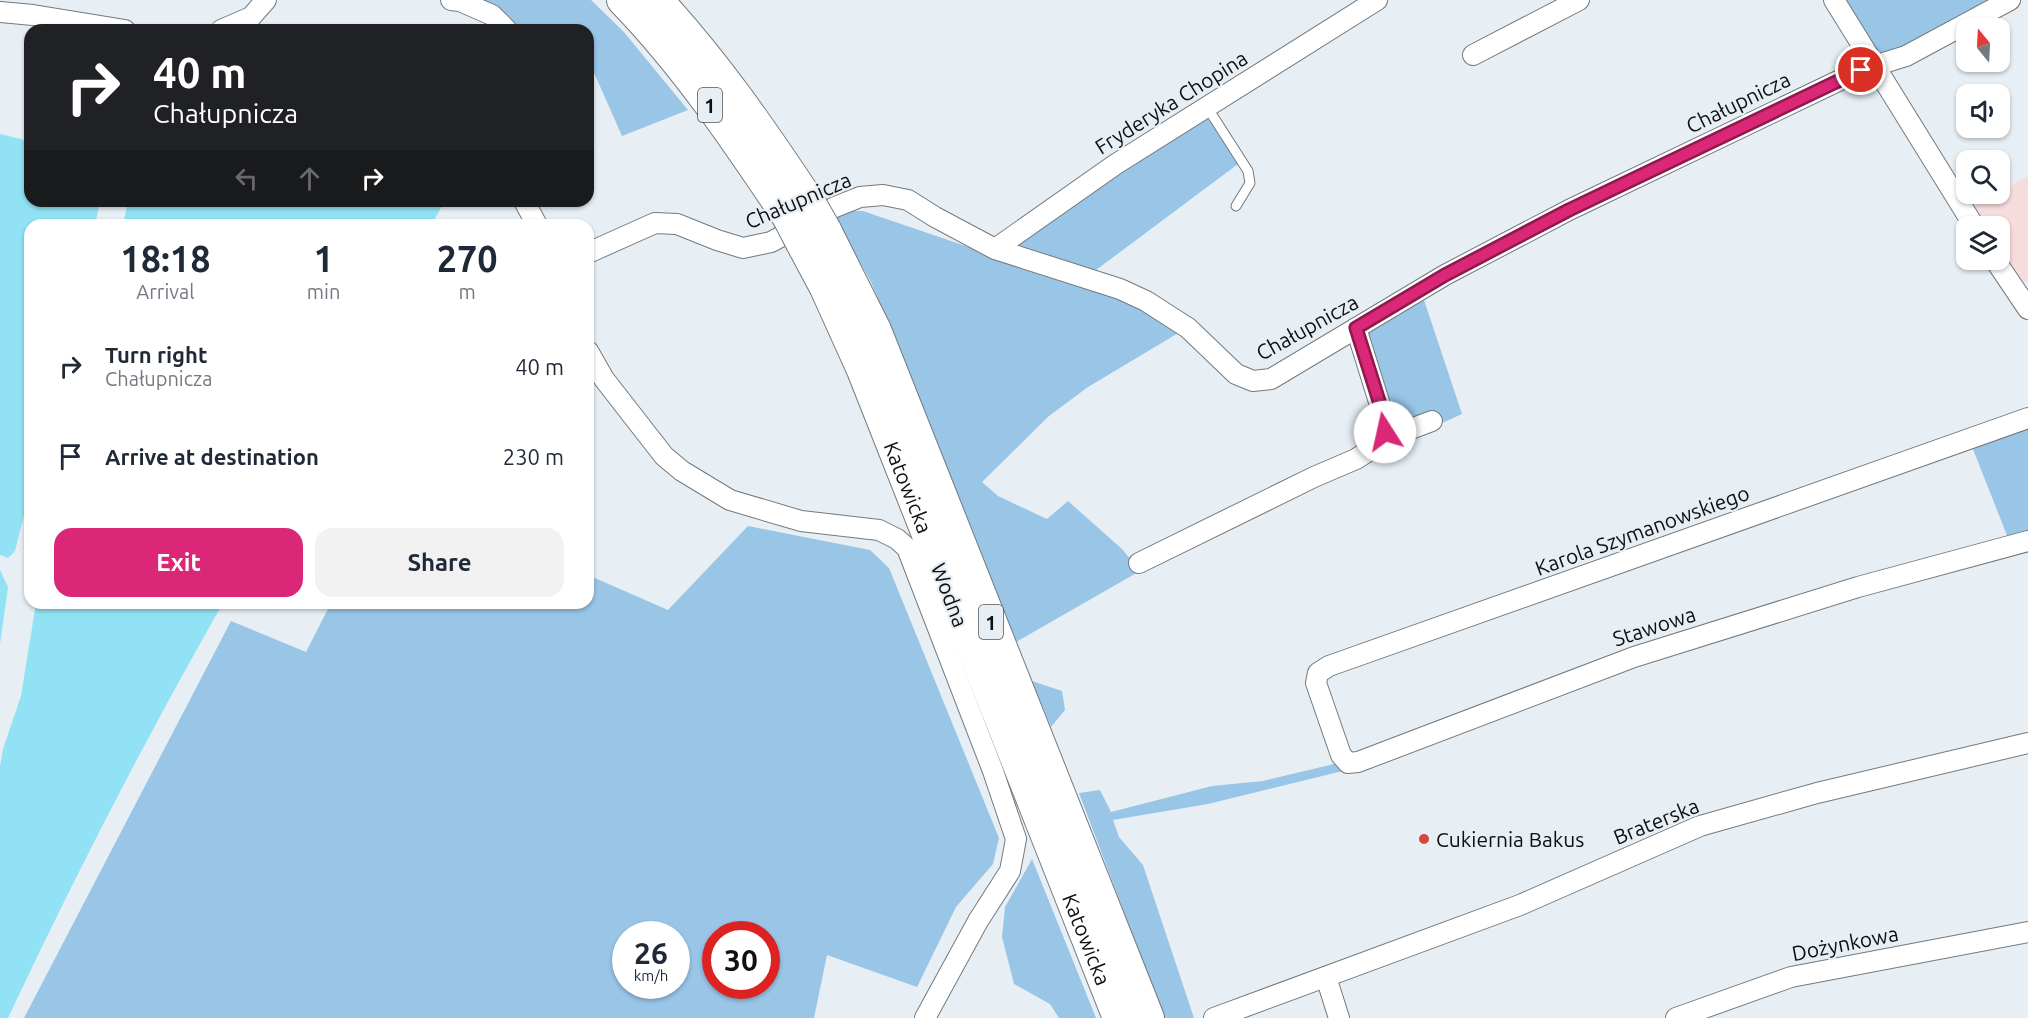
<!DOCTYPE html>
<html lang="en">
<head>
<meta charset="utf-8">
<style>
	:root { --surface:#fff; --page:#f2f2f3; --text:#1f2937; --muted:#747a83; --accent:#db2777 }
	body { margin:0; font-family:Ubuntu,sans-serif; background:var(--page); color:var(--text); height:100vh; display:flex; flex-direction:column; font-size:22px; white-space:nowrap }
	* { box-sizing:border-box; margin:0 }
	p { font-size:20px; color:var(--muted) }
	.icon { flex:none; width:33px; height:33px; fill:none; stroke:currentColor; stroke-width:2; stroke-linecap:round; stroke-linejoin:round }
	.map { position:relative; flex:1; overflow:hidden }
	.panel { position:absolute; left:24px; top:219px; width:570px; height:390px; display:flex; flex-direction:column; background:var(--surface); border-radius:18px; box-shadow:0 2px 4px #0004 }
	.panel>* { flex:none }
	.hud { position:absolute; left:24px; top:24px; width:570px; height:183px; border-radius:18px; box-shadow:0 2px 4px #0004; background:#202124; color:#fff; overflow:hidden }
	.needle { width:39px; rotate:342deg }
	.tools { position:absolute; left:1956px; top:18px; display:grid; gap:12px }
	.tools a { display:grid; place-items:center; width:54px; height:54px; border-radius:12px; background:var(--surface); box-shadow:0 2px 4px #0004; font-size:30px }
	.speed { position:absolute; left:612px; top:921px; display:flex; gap:12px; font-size:30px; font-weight:700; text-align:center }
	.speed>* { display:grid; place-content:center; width:78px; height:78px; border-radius:50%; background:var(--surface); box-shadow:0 2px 4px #0004; line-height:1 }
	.speed small { font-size:15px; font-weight:400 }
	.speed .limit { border:9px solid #d22; background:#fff; color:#111 }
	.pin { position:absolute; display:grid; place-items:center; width:51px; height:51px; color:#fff; margin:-26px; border:3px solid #fff; border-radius:50%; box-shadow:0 2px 6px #0007 }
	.me { position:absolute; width:66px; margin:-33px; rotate:350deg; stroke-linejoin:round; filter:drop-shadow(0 0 4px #0008) }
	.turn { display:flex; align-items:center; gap:21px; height:126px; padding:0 30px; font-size:27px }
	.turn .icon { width:78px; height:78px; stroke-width:2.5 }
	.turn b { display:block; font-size:42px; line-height:51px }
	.lanes { display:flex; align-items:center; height:57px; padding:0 30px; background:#0003; justify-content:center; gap:30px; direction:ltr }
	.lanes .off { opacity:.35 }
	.eta { display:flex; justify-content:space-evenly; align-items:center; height:102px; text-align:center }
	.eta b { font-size:36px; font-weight:700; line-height:42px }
	.primary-button { display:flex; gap:12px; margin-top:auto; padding:12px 30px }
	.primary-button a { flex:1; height:69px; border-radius:18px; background:var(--accent); color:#fff; font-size:24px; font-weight:700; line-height:69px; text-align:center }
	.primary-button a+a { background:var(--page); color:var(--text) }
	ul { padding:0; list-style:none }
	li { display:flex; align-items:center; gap:18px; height:90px; padding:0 30px }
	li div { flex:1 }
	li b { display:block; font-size:22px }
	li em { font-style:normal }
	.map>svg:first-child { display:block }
</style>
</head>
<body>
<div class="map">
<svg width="2028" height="1018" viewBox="0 0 2028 1018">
	<rect width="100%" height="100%" fill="#e7eff5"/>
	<polygon fill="#f7dcdd" points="2028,176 2028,281 2021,283 2000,251 2000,226 1983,226 1971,209"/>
	<g fill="#99c5e7" fill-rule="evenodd">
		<polygon points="479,0 591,0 623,31 688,110 622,136 591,66 588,66 588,30 515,30"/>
		<polygon points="1842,0 1991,0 1897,53 1881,54 1869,46"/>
		<polygon points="1205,117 1212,123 1238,164 1092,273 1020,251 1020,239"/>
		<polygon points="851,211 863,211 992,255 1116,293 1180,332 1088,387 1049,416 982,482 998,496 1047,519 1068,501 1122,549 1140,571 1016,642 908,370 871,282 834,217"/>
		<polygon points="1422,294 1462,414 1440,424 1399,426 1390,418 1367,334 1374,322"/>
		<polygon points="2028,423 2028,533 2008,538 1971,444"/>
		<path d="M748,526L870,550L889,568L999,838L993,864L956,907L917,987L827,955L814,1018H24L231,621L306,652L331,603H588V575L668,610ZM676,934V986H626V934ZM766,934V986H716V934Z"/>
		<polygon points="1032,681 1062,691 1065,710 1051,727"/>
		<polygon points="1338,763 1351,769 1208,804 1113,820 1119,837 1143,865 1194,1018 1164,1018 1079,793 1100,790 1111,812 1212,786 1263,781"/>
		<polygon points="1032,859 1096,1018 1059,1018 1050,1004 1014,984 1002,937 1005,907"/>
	</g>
	<g fill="#91e2f4">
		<polygon points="0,134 21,139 30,144 30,201 100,201 95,225 30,225 30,491 15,551 8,558 0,555"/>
		<polygon points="128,201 445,201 431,225 123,225"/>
		<polygon points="0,570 8,587 0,644"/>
		<path d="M36,603H223C146,738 74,877 8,1018H0V766L3,749L21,696Z"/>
	</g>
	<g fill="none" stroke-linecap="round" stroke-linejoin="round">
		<defs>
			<polyline id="service" points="1207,107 1248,171 1250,183 1236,206"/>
			<g id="minor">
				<polyline points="451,0 460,1 492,15 507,30"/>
				<polyline points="1834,0 1974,226"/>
				<polyline points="0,12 33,15 125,30"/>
				<polyline points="221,30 251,17 266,0"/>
				<polyline points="1473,55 1579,0"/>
				<polyline points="524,201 537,225"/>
				<polyline points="995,249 1116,164 1377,0"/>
				<polyline points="588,253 655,223 677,224 717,240 743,248 771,242 835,207 860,197 883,195 908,200 935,217 995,249 1120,289 1146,301 1188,328 1236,374 1253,381 1271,379 1445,275 1569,210 1861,70 1906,56 2010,0"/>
				<polyline points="1995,260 2028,309"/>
				<polyline points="588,351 604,379 664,456 682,471 730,500 801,521 879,530 897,539 907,548 993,771 1016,839 1010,871 978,921 925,1018"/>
				<polyline points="2028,418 1329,666 1318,673 1316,683 1341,755 1348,763 1358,762 1634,657 1858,587 2028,541"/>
				<polyline points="1385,421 1390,428 1403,432 1432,421"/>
				<polyline points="1139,563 1314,477 1356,459 1379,444 1385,432 1385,421 1356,328"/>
				<polyline points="1326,977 1339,1018"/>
				<polyline points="1214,1018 1520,905 1700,826 1817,793 2028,743"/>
				<polyline points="1676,1018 1791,977 2028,932"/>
			</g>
			<g id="primary">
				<path d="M622,0C686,66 737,142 788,218"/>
				<path d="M658,0C716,63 763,131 810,202"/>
				<polyline points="826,230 876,330 1149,1018"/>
				<path id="s1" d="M801,243L825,288L862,370L1118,1018"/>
			</g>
		</defs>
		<use href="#service" stroke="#737a7f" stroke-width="11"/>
		<use href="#minor" stroke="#737a7f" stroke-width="22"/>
		<use href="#primary" stroke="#737a7f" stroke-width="32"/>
		<use href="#service" stroke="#fff" stroke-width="9"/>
		<use href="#minor" stroke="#fff" stroke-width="20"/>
		<use href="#primary" stroke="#fff" stroke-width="30"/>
		<defs>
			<g id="primary-bridge">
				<polyline points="810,202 826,230"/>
				<polyline points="788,218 801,243"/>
			</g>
		</defs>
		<use href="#primary-bridge" stroke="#737a7f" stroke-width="32" stroke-linecap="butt"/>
		<use href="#primary-bridge" stroke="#fff" stroke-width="30"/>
	</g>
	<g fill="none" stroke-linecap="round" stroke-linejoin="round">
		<defs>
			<polyline id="route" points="1385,432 1385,420 1356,328 1445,275 1569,210 1861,70"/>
		</defs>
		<use href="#route" stroke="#8e194d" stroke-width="15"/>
		<use href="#route" stroke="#db2777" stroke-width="10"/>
	</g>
	<circle fill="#d4463e" stroke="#e7eff5" stroke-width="2" cx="1424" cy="839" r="6"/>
	<g text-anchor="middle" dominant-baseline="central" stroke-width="4.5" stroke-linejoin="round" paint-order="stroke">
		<g fill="#e7eff5" stroke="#4e5255" stroke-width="1.5">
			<rect x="698" y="88" width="24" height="34" rx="4.5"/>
			<rect x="979" y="605" width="24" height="34" rx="4.5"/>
		</g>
		<g font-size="20" font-weight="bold" fill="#0d0f11">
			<text x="710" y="105">1</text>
			<text x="991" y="622">1</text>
		</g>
		<g font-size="21" fill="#0d0f11" stroke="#e7eff5">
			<text transform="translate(1171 102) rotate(-32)">Fryderyka Chopina</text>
			<text transform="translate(1738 102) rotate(-26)">Chałupnicza</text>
			<text transform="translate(798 200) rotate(-23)">Chałupnicza</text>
			<text transform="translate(1307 327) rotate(-29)">Chałupnicza</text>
			<text stroke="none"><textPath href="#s1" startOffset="267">Katowicka</textPath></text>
			<text transform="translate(1642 530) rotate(-20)">Karola Szymanowskiego</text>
			<text transform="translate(950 595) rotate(69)">Wodna</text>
			<text transform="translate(1654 626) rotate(-18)">Stawowa</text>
			<text transform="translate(1656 821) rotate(-22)">Braterska</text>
			<text stroke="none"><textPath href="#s1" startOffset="753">Katowicka</textPath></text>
			<text transform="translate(1845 943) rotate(-11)">Dożynkowa</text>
		</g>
		<g font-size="21" fill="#0d0f11" stroke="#e7eff5" text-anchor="start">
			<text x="1436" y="839">Cukiernia Bakus</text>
		</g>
	</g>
</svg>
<div class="tools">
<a><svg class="needle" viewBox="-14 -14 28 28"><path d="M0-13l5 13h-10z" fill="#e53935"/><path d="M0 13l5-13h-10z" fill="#747a83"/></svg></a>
<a><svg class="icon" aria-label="sound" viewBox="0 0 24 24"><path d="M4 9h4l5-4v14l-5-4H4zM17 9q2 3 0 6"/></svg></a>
<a><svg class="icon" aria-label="search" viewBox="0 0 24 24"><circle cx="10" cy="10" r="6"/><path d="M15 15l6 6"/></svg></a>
<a><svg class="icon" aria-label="layers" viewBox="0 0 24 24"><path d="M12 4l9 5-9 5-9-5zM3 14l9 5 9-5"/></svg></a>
</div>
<div class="speed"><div>26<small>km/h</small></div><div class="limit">30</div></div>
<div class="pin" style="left:1861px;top:70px;background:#d93025"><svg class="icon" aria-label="arrive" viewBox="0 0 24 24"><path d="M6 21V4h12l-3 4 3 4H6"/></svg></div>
<svg class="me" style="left:1385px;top:432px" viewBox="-20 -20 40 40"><circle r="19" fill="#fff"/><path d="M0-13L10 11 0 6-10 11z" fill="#db2777"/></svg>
<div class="hud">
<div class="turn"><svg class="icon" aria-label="right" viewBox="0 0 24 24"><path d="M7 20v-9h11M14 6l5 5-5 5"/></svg><div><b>40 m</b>Chałupnicza</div></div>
<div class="lanes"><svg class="icon off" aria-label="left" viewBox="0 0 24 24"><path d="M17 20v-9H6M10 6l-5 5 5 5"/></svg><svg class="icon off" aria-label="ahead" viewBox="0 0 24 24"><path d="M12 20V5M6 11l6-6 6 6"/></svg><svg class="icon" aria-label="right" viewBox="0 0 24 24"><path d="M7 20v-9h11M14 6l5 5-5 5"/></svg></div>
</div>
<section class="panel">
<div class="eta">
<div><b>18:18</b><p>Arrival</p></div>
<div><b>1</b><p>min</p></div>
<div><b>270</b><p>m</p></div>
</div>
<ul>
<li><svg class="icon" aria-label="right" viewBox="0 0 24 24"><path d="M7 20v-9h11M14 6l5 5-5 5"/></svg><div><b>Turn right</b><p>Chałupnicza</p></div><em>40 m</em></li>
<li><svg class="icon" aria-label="arrive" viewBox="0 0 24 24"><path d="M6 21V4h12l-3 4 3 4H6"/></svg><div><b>Arrive at destination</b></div><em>230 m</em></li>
</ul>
<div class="primary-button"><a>Exit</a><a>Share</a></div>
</section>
</div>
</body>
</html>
